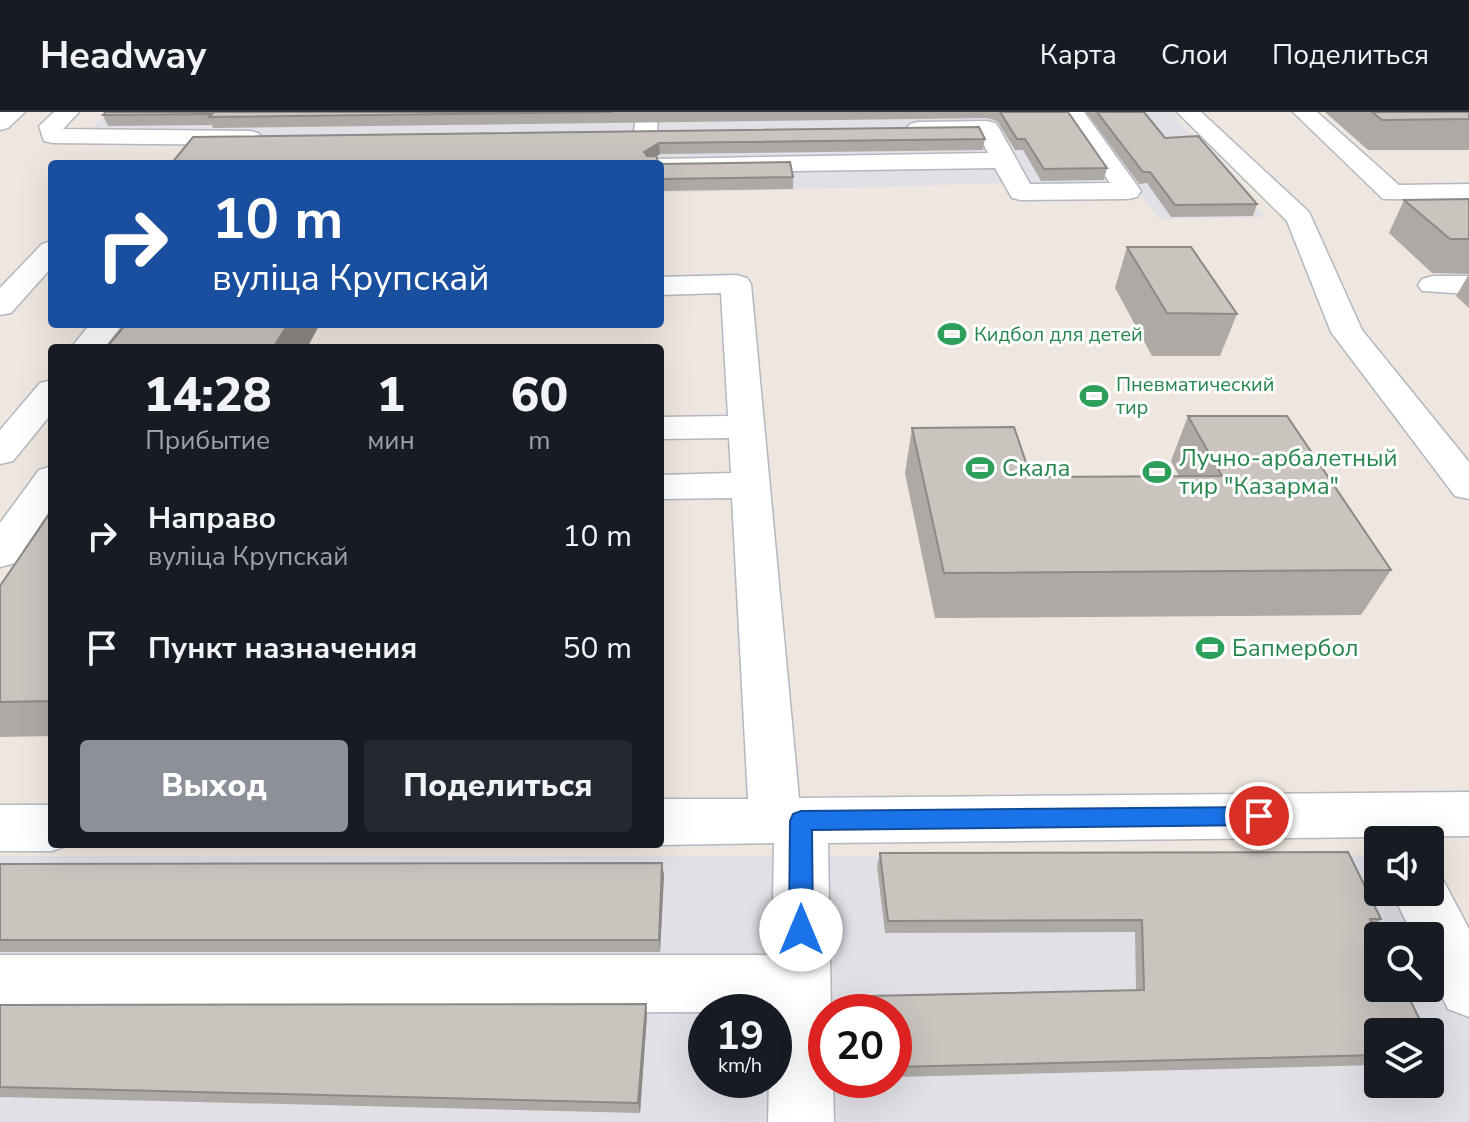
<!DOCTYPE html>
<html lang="ru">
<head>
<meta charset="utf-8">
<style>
	:root { --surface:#171b24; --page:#242831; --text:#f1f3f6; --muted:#9ea1a6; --line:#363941; --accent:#8c9099 }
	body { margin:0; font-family:"Nunito Sans",sans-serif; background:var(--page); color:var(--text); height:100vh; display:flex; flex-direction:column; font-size:30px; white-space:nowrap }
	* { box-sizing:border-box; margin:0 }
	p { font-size:26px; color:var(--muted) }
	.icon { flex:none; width:44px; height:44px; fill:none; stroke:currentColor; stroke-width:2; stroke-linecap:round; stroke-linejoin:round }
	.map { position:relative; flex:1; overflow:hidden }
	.sheet { position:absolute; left:48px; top:232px; width:616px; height:504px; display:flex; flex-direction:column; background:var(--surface); border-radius:8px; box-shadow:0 8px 32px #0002 }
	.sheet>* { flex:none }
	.guide { position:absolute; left:48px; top:48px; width:616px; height:168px; border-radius:8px; box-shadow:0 8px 32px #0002; background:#1a4fa0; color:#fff; overflow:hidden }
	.tools { position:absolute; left:1364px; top:714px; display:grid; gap:16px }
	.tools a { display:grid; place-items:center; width:80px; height:80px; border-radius:8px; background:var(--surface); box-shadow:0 8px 32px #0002; font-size:40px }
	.speed { position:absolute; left:688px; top:882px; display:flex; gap:16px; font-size:40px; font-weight:700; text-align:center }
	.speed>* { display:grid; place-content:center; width:104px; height:104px; border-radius:50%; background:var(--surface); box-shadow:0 8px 32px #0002; line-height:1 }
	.speed small { font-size:20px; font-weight:400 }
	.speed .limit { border:12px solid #d22; background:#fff; color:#111 }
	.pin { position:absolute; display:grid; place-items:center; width:68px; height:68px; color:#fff; margin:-34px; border:4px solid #fff; border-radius:50%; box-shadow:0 2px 8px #0007 }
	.me { position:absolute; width:88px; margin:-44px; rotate:0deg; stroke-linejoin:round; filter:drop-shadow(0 0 6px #0008) }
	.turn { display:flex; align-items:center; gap:28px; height:168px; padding:0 32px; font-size:36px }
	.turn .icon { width:104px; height:104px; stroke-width:2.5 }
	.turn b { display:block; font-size:56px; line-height:68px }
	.eta { display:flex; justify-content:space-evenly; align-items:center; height:136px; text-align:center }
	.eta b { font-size:48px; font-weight:800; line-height:56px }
	.button { display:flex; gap:16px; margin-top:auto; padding:16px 32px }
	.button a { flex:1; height:92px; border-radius:8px; background:var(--accent); color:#fff; font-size:32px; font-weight:800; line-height:92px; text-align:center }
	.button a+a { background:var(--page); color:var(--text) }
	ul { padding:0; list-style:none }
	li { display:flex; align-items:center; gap:24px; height:112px; padding:0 32px }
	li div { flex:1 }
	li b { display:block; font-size:30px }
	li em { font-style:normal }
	header { display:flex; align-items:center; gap:48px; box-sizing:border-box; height:112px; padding:0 40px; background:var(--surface); border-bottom:2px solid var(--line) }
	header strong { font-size:38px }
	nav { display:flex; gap:44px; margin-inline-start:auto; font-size:28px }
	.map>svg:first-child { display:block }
</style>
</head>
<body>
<header>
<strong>Headway</strong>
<nav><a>Карта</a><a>Слои</a><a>Поделиться</a></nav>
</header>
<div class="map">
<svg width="1469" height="1010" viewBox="0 0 1469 1010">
	<rect width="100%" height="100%" fill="#efe7df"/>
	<g fill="#e1e0e7" fill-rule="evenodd">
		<polygon points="108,0 1171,0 1266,105 1159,107 1130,68 660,81 660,52 183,52 209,17 89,19"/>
		<path d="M1378,743V780H1430L1469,844V1010H0V744ZM1378,824H1430V876H1378ZM706,900H774V968H706ZM826,900H894V968H826ZM1378,920H1430V972H1378Z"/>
	</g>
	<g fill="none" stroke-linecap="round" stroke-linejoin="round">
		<defs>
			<g id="minor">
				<polygon points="0,0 25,0 8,16 0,18"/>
				<polygon points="54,0 79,0 63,17 250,19 258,21 262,26 258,31 250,33 52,31 44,29 39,14"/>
				<polygon points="636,0 658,0 656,47 988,41 979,23 918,24 910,22 906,17 910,12 918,10 987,9 995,11 999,16 1030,72 1110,71 1061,0 1084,0 1141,79 1137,85 1128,87 1021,88 1012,86 995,56 660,61 660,52 631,52"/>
				<polygon points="1177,0 1201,0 1309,100 1362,218 1469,350 1469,387 1455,384 1331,220 1287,109"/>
				<polygon points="1293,0 1317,0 1399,73 1469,72 1469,88 1383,87"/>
				<polygon points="52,129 52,155 11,201 0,203 0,176 42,132"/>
				<polygon points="736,163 747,166 751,172 799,686 1469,680 1469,724 828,731 831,900 826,900 826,968 833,968 834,1010 768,1010 769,968 774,968 774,900 0,901 0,843 772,843 774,731 660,733 658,732 660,687 748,687 732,386 660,387 660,363 731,361 729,326 660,327 660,305 728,304 721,181 660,183 660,165"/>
				<polygon points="1433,164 1469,164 1469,182 1422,179 1418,173 1422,167"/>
				<polygon points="90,212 123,212 104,236 71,236"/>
				<polygon points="52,268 52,301 13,349 0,352 0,318 40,271"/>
				<polygon points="52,354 52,395 15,451 0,455 0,411 39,358"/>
				<polygon points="0,693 52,693 52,732 71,732 52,739 0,739"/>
				<polygon points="1430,759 1440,762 1469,817 1469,905 1448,897 1430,859 1430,824 1413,824 1392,780 1430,780"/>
			</g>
		</defs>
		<use href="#minor" stroke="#b3b7c1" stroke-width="3"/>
		<use href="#minor" fill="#fff" fill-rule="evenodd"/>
	</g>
	<g fill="#aea9a4">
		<polygon points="106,0 1068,0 1107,56 1104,68 1041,69 1023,38 1015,38 997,9 987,6 213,16 212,13 108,14 103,3"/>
		<polygon points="1086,0 1144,0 1165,26 1257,92 1253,104 1171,105 1147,71 1139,72"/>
		<polygon points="1325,0 1469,0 1469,38 1368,38"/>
		<polygon points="193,25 985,27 983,38 660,42 657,44"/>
		<polygon points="660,52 793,65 793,77 660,79"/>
		<polygon points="1469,87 1469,196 1456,184 1469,162 1432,161 1389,121 1404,88"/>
		<polygon points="1127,135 1237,202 1220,244 1152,244 1115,176"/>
		<polygon points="1188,304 1391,458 1361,503 935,506 905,361 912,316 1031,365 1179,364 1171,349"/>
		<polygon points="52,398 52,624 0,625 0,474"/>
		<polygon points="880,741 1381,807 1374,814 1378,953 894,965 894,900 867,900 866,896 869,884 1136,878 1135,820 885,821 877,754"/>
		<polygon points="0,752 664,763 660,840 0,840"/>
		<polygon points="646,892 647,903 640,1001 0,985 0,893"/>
	</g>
	<g fill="#8d8986">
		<polygon points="659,31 660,42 645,51 644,40"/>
		<polygon points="288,212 320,212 307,236 273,236"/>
		<polygon points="662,751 664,763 660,840 659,828"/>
		<polygon points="646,892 647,903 640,1001 638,991"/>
	</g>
	<g fill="#cac4bf" stroke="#8d8986" stroke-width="2">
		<polygon points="106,0 612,0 209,5 212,2 103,3"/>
		<polygon points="1000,0 1068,0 1107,56 1044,57 1025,27 1017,27"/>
		<polygon points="1097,0 1144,0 1165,26 1198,24 1257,92 1175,93 1150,60 1143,60"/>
		<polygon points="1372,0 1469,0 1469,7 1382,8"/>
		<polygon points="979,15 985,27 659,31 644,40 647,44 656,44 659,52 171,52 193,25"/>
		<polygon points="790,50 793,65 660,67 660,52"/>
		<polygon points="1469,87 1469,127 1450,127 1404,88"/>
		<polygon points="1127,135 1191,135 1237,202 1167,201"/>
		<polygon points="126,212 288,212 273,236 106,236"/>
		<polygon points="1188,304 1287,304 1391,458 944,461 912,316 1014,315 1031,365 1222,364"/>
		<polygon points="52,398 52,589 0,590 0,474"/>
		<polygon points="1348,740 1381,807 1370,807 1379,824 1378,876 1404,876 1426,920 1378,920 1378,943 894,955 894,900 871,900 869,884 1144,878 1142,808 888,809 880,741"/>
		<polygon points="662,751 659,828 0,828 0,752"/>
		<polygon points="646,892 638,991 0,975 0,893"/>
		<polygon points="1430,928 1437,942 1430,942"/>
	</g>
	<polygon fill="#1a73e8" stroke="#114b97" stroke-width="2" points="1259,695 1266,697 1269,704 1266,710 1259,713 812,718 813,818 810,825 801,829 793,825 789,818 790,709 793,702 801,699"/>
	<defs>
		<symbol id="stadium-bare" viewBox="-9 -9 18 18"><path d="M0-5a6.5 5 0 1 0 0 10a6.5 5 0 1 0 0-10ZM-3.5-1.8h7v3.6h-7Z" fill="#2e9e5b" stroke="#fff" stroke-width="2.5" paint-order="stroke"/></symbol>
	</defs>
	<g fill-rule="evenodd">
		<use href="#stadium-bare" x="932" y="202" width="40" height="40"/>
		<use href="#stadium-bare" x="1074" y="264" width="40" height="40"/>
		<use href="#stadium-bare" x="960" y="336" width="40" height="40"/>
		<use href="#stadium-bare" x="1137" y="340" width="40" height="40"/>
		<use href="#stadium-bare" x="1190" y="516" width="40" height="40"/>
	</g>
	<g text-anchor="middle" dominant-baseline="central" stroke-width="6" stroke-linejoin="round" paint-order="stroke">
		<g font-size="20" fill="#27864d" stroke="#fff" text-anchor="start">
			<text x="974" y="222">Кидбол для детей</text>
			<text x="1116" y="272">Пневматический<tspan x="1116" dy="23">тир</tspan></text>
		</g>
		<g font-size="24" fill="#27864d" stroke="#fff" text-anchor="start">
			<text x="1179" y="346">Лучно-арбалетный<tspan x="1179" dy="28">тир "Казарма"</tspan></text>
			<text x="1002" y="356">Скала</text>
			<text x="1232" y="536">Бапмербол</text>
		</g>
	</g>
</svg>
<div class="tools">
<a><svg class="icon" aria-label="sound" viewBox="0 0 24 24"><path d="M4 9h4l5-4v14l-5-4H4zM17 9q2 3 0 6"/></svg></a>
<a><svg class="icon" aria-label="search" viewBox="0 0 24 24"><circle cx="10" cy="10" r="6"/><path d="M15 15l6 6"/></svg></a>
<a><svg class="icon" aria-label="layers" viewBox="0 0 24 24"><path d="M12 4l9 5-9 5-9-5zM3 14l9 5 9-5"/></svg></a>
</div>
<div class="speed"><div>19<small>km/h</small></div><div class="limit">20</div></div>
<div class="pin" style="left:1259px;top:704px;background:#d93025"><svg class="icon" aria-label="arrive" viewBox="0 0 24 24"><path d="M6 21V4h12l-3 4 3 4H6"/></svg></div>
<svg class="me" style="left:801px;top:818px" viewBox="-20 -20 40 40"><circle r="19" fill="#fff"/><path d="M0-13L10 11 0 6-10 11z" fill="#1a73e8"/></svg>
<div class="guide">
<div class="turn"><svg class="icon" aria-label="right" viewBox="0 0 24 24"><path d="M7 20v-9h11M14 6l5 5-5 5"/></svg><div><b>10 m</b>вуліца Крупскай</div></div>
</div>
<section class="sheet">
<div class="eta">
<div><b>14:28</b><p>Прибытие</p></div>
<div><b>1</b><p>мин</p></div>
<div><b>60</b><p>m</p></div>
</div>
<ul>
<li><svg class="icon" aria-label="right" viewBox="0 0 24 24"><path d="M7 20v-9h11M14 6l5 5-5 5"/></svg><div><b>Направо</b><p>вуліца Крупскай</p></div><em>10 m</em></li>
<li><svg class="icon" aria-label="arrive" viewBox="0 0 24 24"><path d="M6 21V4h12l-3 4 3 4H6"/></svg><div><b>Пункт назначения</b></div><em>50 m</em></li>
</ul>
<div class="button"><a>Выход</a><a>Поделиться</a></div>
</section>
</div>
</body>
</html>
